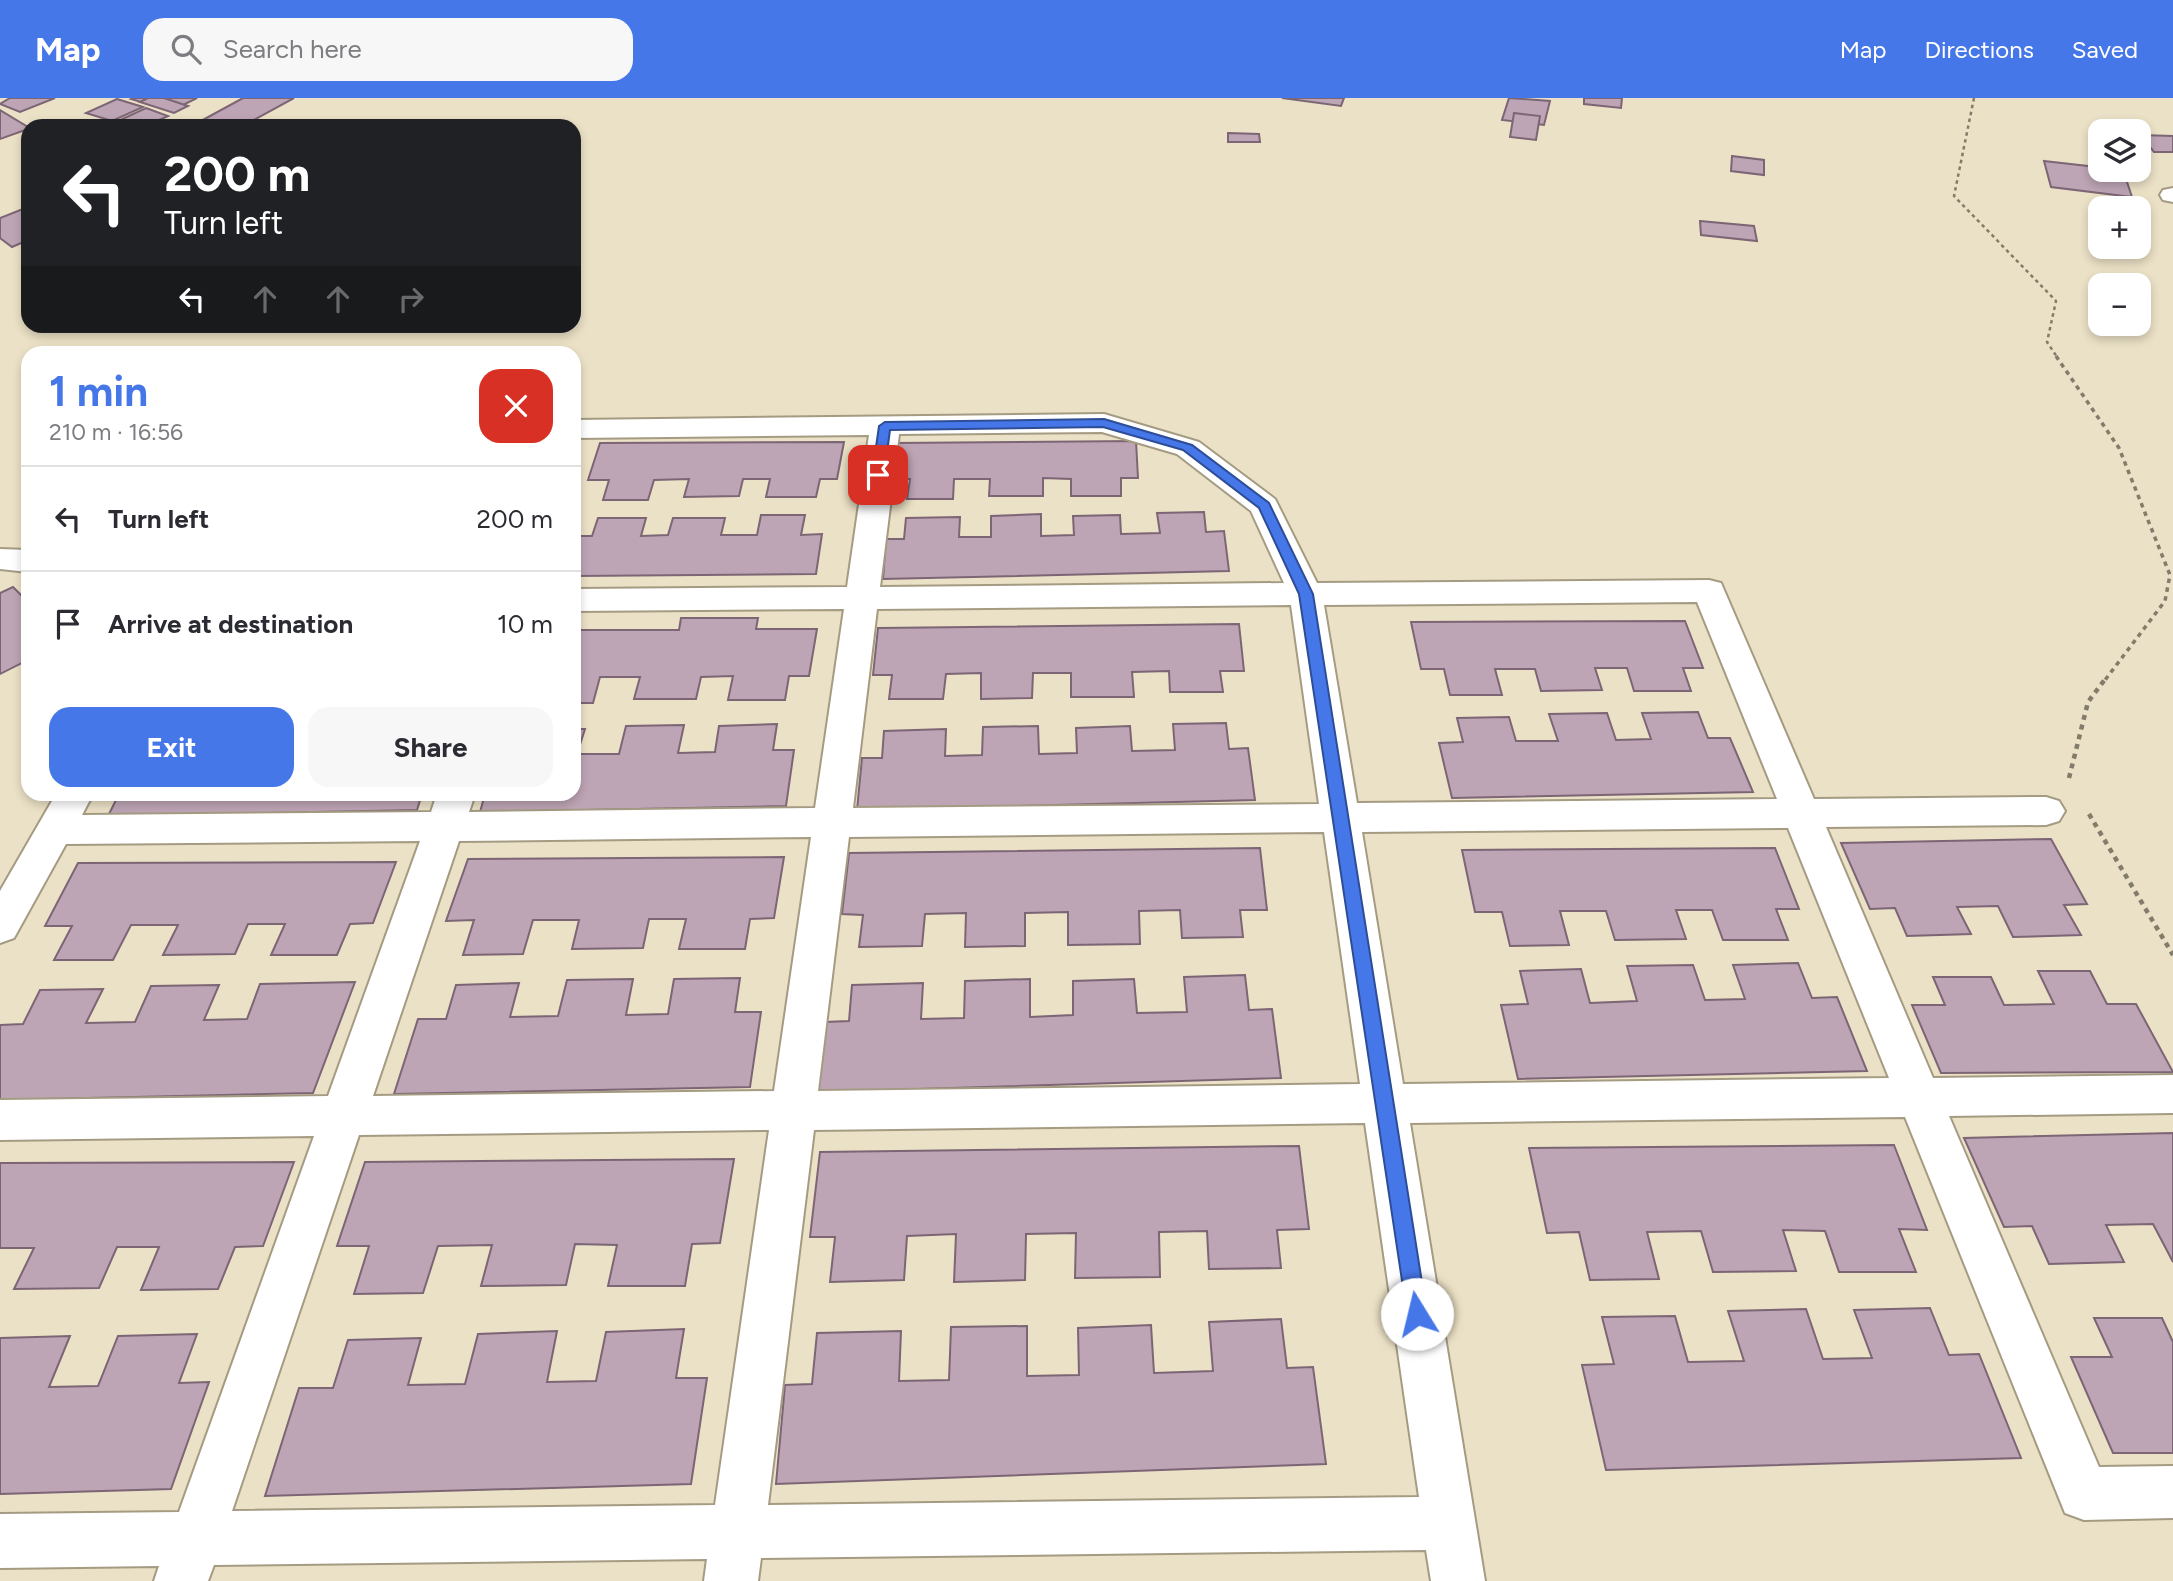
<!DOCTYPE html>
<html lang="en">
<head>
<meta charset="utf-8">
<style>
	:root { --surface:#fff; --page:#f7f7f7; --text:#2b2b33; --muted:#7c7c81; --line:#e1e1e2; --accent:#4677e9 }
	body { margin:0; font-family:Figtree,sans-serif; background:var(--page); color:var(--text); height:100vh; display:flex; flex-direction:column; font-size:26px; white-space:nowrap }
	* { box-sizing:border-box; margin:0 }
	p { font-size:23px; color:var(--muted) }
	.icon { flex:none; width:38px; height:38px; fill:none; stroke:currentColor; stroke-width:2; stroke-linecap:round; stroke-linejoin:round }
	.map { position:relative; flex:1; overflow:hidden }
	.sheet { position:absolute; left:21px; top:248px; width:560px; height:455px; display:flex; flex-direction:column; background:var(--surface); border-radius:21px; box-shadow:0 4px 10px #0003 }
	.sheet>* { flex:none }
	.guide { position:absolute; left:21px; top:21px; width:560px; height:214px; border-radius:21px; box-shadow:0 4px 10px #0003; background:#202124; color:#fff; overflow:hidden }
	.fabs { position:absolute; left:2088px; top:21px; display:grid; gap:14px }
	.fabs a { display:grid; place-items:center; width:63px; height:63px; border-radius:14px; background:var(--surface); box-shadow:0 4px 10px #0003; font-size:35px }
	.pin { position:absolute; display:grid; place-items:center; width:60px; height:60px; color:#fff; margin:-30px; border-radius:14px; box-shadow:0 4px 10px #0006 }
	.me { position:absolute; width:77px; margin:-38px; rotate:351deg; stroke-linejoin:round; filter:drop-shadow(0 0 5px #0008) }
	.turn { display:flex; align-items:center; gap:24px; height:147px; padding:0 28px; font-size:32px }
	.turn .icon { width:91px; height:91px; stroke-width:2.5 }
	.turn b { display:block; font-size:49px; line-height:60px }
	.lanes { display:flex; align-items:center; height:66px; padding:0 28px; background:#0003; justify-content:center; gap:35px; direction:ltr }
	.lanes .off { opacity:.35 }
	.round { display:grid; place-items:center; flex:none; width:74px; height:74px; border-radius:21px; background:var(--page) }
	.summary { display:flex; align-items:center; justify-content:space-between; height:119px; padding:0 28px }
	h1 { font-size:42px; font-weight:700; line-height:52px; color:var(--accent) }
	.button { display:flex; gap:14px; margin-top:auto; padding:14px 28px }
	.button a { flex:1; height:80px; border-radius:21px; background:var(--accent); color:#fff; font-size:28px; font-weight:700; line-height:80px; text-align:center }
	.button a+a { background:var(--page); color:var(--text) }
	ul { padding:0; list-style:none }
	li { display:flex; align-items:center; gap:21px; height:105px; padding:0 28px; border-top:2px solid var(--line) }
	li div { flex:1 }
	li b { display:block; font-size:26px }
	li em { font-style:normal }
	header { display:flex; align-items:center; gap:42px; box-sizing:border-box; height:98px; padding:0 35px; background:var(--accent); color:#fff }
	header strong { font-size:33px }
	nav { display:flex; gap:38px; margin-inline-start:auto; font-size:24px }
	.search { width:490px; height:63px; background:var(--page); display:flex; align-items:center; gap:18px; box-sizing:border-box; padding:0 24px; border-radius:21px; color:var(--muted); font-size:26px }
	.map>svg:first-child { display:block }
</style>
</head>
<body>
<header>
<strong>Map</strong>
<div class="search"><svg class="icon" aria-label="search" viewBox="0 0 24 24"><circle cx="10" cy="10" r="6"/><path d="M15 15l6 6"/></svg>Search here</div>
<nav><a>Map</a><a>Directions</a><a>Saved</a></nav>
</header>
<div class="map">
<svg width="2173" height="1483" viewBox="0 0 2173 1483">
	<rect width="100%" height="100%" fill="#ebe1c6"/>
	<g fill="#bea5b5" stroke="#7c6574" stroke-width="2">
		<polygon points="10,0 55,0 20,14 0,6"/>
		<polygon points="133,0 197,0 179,9 147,1 141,4 131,1"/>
		<polygon points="148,0 164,0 188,8 174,15 140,4"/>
		<polygon points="243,0 294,0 243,28 215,28 199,24"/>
		<polygon points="1282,0 1344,0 1341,8"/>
		<polygon points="1509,0 1550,3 1544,27 1502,22"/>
		<polygon points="1584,0 1622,0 1621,10 1584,6"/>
		<polygon points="117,1 143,9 112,23 86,15"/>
		<polygon points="146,10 168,18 146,28 131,28 118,23"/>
		<polygon points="0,12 28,29 28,31 0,41"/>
		<polygon points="1514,15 1540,18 1536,42 1510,39"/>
		<polygon points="1228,35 1259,36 1260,44 1228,44"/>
		<polygon points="2140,37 2173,38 2173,54 2154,54"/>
		<polygon points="1732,58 1764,62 1764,77 1731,73"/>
		<polygon points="2044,63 2123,72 2132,99 2051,89"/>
		<polygon points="28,109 28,142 12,149 0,140 0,120"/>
		<polygon points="1700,123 1754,128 1757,143 1701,137"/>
		<polygon points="1136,343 1138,380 1121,380 1121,398 1071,398 1071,381 1043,380 1043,398 989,398 990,381 954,381 953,401 907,401 910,381 889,381 894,345"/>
		<polygon points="844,344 837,381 820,381 816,399 766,399 770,381 743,381 739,398 684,399 689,381 654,382 648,402 603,402 609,382 588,382 600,345"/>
		<polygon points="1204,414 1206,434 1224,433 1229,473 883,481 886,441 904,441 906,420 960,419 959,439 991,439 991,418 1041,416 1041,438 1074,437 1073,418 1120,417 1121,436 1160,435 1157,415"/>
		<polygon points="761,417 805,417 801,437 822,436 816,476 574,478 574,438 592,438 598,420 646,420 641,438 668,437 673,420 725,420 721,437 757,437"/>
		<polygon points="13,489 28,504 28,562 0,576 0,495"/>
		<polygon points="681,520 758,520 756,531 817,531 809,578 789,578 785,602 728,602 733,578 701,579 696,601 634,601 640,579 600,579 593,605 574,605 574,532 679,532"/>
		<polygon points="1685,523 1703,570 1683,570 1691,593 1634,593 1627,570 1595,570 1602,592 1541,593 1535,571 1495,571 1502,597 1450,597 1444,571 1421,571 1411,524"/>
		<polygon points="1239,526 1244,573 1220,573 1223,594 1170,594 1169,573 1132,574 1134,599 1071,599 1071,575 1033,575 1032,600 981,601 981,575 946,576 943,601 889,601 892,577 873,577 878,530"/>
		<polygon points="1698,614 1708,640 1730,640 1753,694 1452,700 1439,645 1463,644 1457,620 1509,619 1516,643 1558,643 1549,616 1607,615 1616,642 1651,641 1642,615"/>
		<polygon points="1226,625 1229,651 1248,650 1255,702 857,712 862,660 882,660 884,633 946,631 945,658 982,657 983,629 1038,628 1039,656 1077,655 1076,630 1130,628 1132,653 1175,652 1173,626"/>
		<polygon points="777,626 773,652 794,652 786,708 480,714 485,696 574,696 574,631 585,631 577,656 619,656 626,628 684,627 678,655 715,654 719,628"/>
		<polygon points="119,696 422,696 417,712 108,718"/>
		<polygon points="2051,741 2087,806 2064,807 2081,837 2013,839 1998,808 1957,809 1971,836 1907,838 1895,810 1870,811 1841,745"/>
		<polygon points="1260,750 1267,812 1240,812 1243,839 1182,840 1180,812 1139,813 1140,846 1068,847 1068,814 1025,815 1025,848 965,849 966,815 925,816 922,848 859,849 863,817 842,816 849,755"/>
		<polygon points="1775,750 1799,811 1776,811 1788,842 1723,842 1712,812 1676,812 1686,841 1615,842 1606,813 1560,813 1569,847 1510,848 1502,814 1475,814 1462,752"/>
		<polygon points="784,759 774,820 750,821 745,851 679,851 686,821 649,821 643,850 572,851 579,822 533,822 523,856 463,857 474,822 446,823 468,761"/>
		<polygon points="396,764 373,825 350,826 337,857 271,857 285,826 248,826 235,856 163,857 178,827 131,827 113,862 54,862 72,828 45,828 78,765"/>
		<polygon points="1798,865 1812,900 1837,899 1867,973 1518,981 1501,907 1528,906 1520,873 1581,871 1590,905 1637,903 1627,868 1693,867 1705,902 1745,901 1733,867"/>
		<polygon points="2038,873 2090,873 2107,906 2136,906 2173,974 1941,975 1912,907 1945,907 1933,879 1991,879 2004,907 2054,906"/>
		<polygon points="1245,877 1249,912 1272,911 1281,980 818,994 825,924 849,923 852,887 923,885 921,921 964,920 965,883 1030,881 1030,919 1073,917 1073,883 1134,881 1137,915 1187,914 1184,879"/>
		<polygon points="740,880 735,914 761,914 750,989 394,996 418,921 446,921 456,887 519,885 510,919 558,918 567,882 633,881 626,917 668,916 674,881"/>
		<polygon points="355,884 313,995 0,1002 0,927 23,926 40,892 103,891 86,925 135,924 151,888 219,887 204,922 247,921 260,886"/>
		<polygon points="2173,1035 2173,1164 2153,1126 2106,1127 2124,1164 2049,1166 2032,1128 2004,1129 1964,1040"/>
		<polygon points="1894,1047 1927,1132 1899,1131 1916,1174 1839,1174 1825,1133 1783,1132 1796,1173 1713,1174 1701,1133 1647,1134 1659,1181 1590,1182 1579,1134 1547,1135 1529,1050"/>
		<polygon points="1299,1048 1309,1131 1277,1132 1281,1170 1209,1171 1207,1133 1159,1134 1160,1179 1075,1180 1076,1135 1026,1136 1025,1182 954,1184 956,1136 907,1138 904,1182 830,1184 835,1139 810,1139 820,1054"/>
		<polygon points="734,1061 720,1145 692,1146 685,1188 608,1188 617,1147 575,1146 566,1187 481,1188 492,1147 438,1148 423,1195 354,1196 369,1148 337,1148 365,1064"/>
		<polygon points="294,1064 263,1148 235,1149 218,1191 141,1192 159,1149 117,1149 99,1190 14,1191 34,1150 0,1150 0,1065"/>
		<polygon points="1930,1210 1949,1257 1979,1256 2021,1360 1606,1372 1582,1267 1614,1266 1602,1219 1675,1218 1688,1264 1744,1263 1728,1213 1806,1211 1823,1261 1872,1260 1854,1212"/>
		<polygon points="2094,1220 2162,1220 2173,1244 2173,1355 2113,1355 2071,1259 2112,1259"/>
		<polygon points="1281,1221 1287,1270 1313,1269 1326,1366 776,1386 785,1287 812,1286 817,1235 901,1233 899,1283 949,1282 951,1229 1027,1228 1027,1278 1079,1277 1078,1230 1151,1227 1154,1275 1213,1273 1209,1224"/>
		<polygon points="684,1231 676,1280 707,1280 691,1386 265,1398 299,1290 333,1290 348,1242 421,1240 408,1287 465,1286 478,1236 557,1233 547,1284 596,1283 606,1234"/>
		<polygon points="197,1236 179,1285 209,1284 171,1391 0,1396 0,1240 70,1238 49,1289 98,1288 118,1238"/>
	</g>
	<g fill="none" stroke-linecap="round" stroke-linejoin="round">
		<defs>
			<g id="street">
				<polygon points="2173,90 2173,104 2163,102 2160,97 2163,92"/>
				<path d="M1104,316L1199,344L1275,401L1317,485L1709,482L1721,485L1814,701L2046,699L2059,703L2065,713L2059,723L2046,727L1826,729L1933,980L2173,977V1015L1949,1018L2099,1369L2173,1368V1420L2084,1422L2065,1415L1905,1019L1410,1025L1485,1483H1431L1426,1452L761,1460L758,1483H704L707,1461L214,1467L208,1483H154L159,1468L0,1470V1416L179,1414L314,1038L0,1042V1002L328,998L420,743L66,746L14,840L0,845V793L56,696H93L82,717L431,714L437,696H475L469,714L815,710L844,511L574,513V491L847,489L869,337L574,340V322ZM1102,334L1177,356L1251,413L1284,485L880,489L899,336ZM1697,504L1777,701L1357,705L1324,507ZM1291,507L1319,706L853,710L877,511ZM1788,730L1889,980L1403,986L1362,734ZM1324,734L1360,986L818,993L849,739ZM811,739L774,993L373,998L459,743ZM1365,1025L1419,1399L768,1407L814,1032ZM769,1032L715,1407L232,1413L359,1037Z"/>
				<polygon points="0,451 28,452 28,474 0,471"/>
			</g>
		</defs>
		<use href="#street" stroke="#a49b82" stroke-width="4"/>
		<polyline stroke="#827c6a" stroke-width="2.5" stroke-dasharray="3.5 3.5" stroke-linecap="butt" points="1974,0 1954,98 2056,203 2047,244 2057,259"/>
		<polyline stroke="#827c6a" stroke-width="3.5" stroke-dasharray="4.5 4.5" stroke-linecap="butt" points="2056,258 2119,350 2170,477 2165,503 2105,582"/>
		<g stroke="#827c6a" stroke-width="4.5" stroke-dasharray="5 5" stroke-linecap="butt">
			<polyline points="2069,680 2088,604 2106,580"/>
			<polyline points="2089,716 2173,857"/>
		</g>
		<use href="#street" fill="#fff" fill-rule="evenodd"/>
	</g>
	<polygon fill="#4677e9" stroke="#2e4d97" stroke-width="2" points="1104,321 1192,347 1269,405 1313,496 1427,1216 1424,1223 1417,1226 1410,1223 1407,1216 1299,496 1259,410 1183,352 1103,329 890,332 884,377 878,381 872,377 879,328 885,324"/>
</svg>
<div class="fabs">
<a><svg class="icon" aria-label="layers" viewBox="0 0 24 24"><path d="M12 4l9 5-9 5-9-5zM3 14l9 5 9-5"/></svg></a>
<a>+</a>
<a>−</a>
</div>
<div class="pin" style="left:878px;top:377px;background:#d93025"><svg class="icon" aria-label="arrive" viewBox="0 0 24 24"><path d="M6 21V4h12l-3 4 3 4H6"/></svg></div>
<svg class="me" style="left:1417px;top:1216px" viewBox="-20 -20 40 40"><circle r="19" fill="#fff"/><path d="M0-13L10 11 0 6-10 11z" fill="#4677e9"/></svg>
<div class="guide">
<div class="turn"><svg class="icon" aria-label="left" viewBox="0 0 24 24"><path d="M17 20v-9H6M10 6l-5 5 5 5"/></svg><div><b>200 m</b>Turn left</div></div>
<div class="lanes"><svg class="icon" aria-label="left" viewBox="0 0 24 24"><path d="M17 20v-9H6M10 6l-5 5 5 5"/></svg><svg class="icon off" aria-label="ahead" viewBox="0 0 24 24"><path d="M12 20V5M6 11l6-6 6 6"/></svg><svg class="icon off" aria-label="ahead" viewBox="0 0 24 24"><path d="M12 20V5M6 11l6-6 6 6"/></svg><svg class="icon off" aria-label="right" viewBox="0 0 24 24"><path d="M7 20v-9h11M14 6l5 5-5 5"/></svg></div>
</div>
<section class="sheet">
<div class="summary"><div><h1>1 min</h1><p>210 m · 16:56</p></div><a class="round" style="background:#d93025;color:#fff"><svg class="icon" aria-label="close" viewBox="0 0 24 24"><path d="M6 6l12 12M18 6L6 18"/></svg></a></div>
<ul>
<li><svg class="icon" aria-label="left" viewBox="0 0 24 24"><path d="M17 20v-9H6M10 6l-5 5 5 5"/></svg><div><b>Turn left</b></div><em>200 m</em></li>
<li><svg class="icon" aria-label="arrive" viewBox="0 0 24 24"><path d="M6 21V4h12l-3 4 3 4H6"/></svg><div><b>Arrive at destination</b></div><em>10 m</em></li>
</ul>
<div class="button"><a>Exit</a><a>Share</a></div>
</section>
</div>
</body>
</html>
